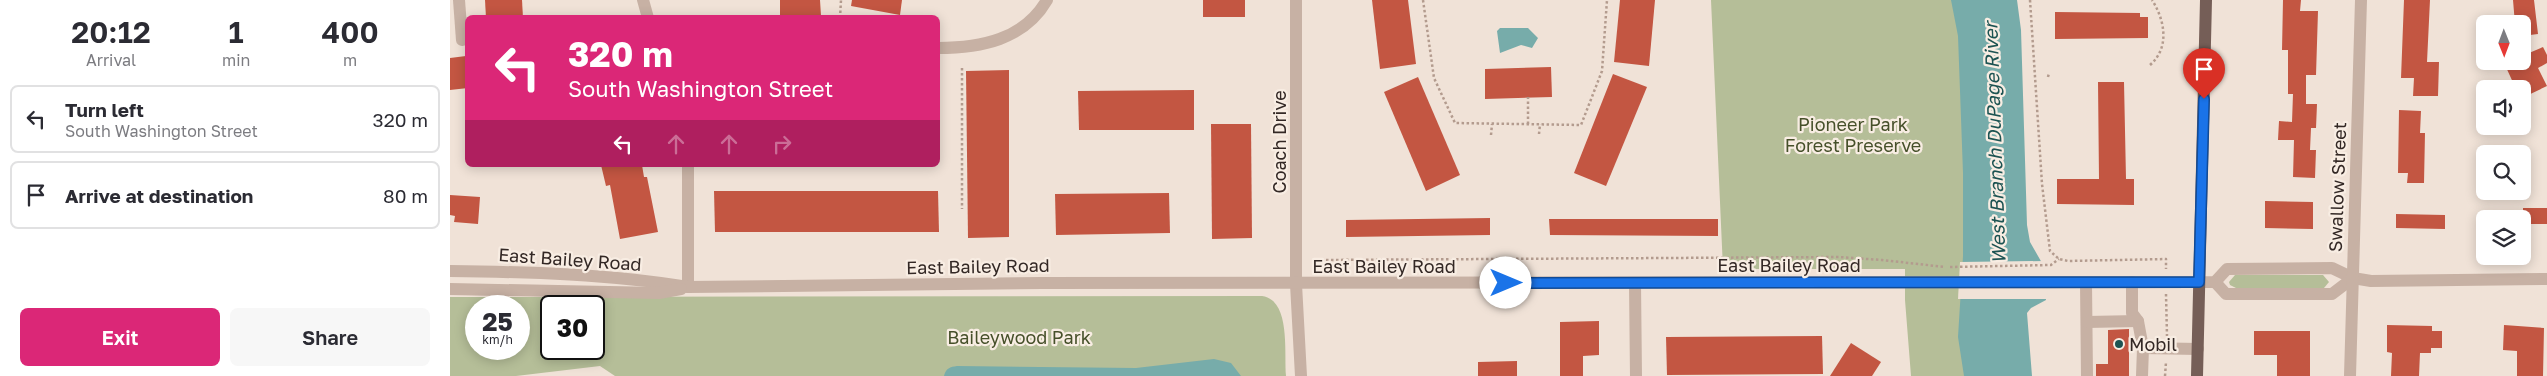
<!DOCTYPE html>
<html lang="en">
<head>
<meta charset="utf-8">
<style>
	:root { --surface:#fff; --page:#f7f7f7; --text:#2b2b33; --muted:#7c7c81; --line:#e1e1e2; --accent:#db2777 }
	body { margin:0; font-family:"Golos Text",sans-serif; background:var(--page); color:var(--text); height:100vh; display:flex; flex-direction:column; font-size:19px; white-space:nowrap }
	* { box-sizing:border-box; margin:0 }
	p { font-size:16px; color:var(--muted) }
	.icon { flex:none; width:28px; height:28px; fill:none; stroke:currentColor; stroke-width:2; stroke-linecap:round; stroke-linejoin:round }
	.map { position:relative; flex:1; overflow:hidden }
	.panel { display:flex; flex-direction:column; background:var(--surface); width:450px }
	.panel>* { flex:none }
	.top-card { position:absolute; left:15px; top:15px; width:475px; height:152px; border-radius:8px; box-shadow:0 2px 12px #0003; background:#db2777; color:#fff; overflow:hidden }
	.needle { width:32px; rotate:179deg }
	.buttons { position:absolute; left:2026px; top:15px; display:grid; gap:10px }
	.buttons a { display:grid; place-items:center; width:55px; height:55px; border-radius:8px; background:var(--surface); box-shadow:0 2px 12px #0003; font-size:25px }
	.speed { position:absolute; left:15px; top:295px; display:flex; gap:10px; font-size:25px; font-weight:700; text-align:center }
	.speed>* { display:grid; place-content:center; width:65px; height:65px; border-radius:50%; background:var(--surface); box-shadow:0 2px 12px #0003; line-height:1 }
	.speed small { font-size:12px; font-weight:400 }
	.speed .limit { border:2px solid #111; border-radius:8px; background:#fff; color:#111 }
	.pin { position:absolute; display:grid; place-items:center; width:42px; height:42px; color:#fff; margin:-51px -21px; border-radius:50% 50% 50% 0; rotate:-45deg; box-shadow:0 0 5px #0007 }
	.pin .icon { rotate:45deg }
	.me { position:absolute; width:55px; margin:-28px; rotate:90deg; stroke-linejoin:round; filter:drop-shadow(0 0 4px #0008) }
	.turn { display:flex; align-items:center; gap:18px; height:105px; padding:0 20px; font-size:22px }
	.turn .icon { width:65px; height:65px; stroke-width:2.5 }
	.turn b { display:block; font-size:35px; line-height:42px }
	.lanes { display:flex; align-items:center; height:48px; padding:0 20px; background:#0003; justify-content:center; gap:25px; direction:ltr }
	.lanes .off { opacity:.35 }
	.eta { display:flex; justify-content:space-evenly; align-items:center; height:85px; text-align:center }
	.eta b { font-size:30px; font-weight:600; line-height:35px }
	.action { display:flex; gap:10px; margin-top:auto; padding:10px 20px }
	.action a { flex:1; height:58px; border-radius:8px; background:var(--accent); color:#fff; font-size:20px; font-weight:600; line-height:58px; text-align:center }
	.action a+a { background:var(--page); color:var(--text) }
	ul { padding:0; list-style:none }
	li { display:flex; align-items:center; gap:15px; height:68px; margin:0 10px 8px; padding:0 10px; border:2px solid var(--line); border-radius:8px }
	li div { flex:1 }
	li b { display:block; font-size:19px }
	li em { font-style:normal }
	main { display:flex; flex:1; min-height:0 }
	.map>svg:first-child { display:block }
</style>
</head>
<body>
<main>
<section class="panel">
<div class="eta">
<div><b>20:12</b><p>Arrival</p></div>
<div><b>1</b><p>min</p></div>
<div><b>400</b><p>m</p></div>
</div>
<ul>
<li><svg class="icon" aria-label="left" viewBox="0 0 24 24"><path d="M17 20v-9H6M10 6l-5 5 5 5"/></svg><div><b>Turn left</b><p>South Washington Street</p></div><em>320 m</em></li>
<li><svg class="icon" aria-label="arrive" viewBox="0 0 24 24"><path d="M6 21V4h12l-3 4 3 4H6"/></svg><div><b>Arrive at destination</b></div><em>80 m</em></li>
</ul>
<div class="action"><a>Exit</a><a>Share</a></div>
</section>
<div class="map">
<svg width="2097" height="376" viewBox="0 0 2097 376">
	<rect width="100%" height="100%" fill="#f0e2d7"/>
	<g fill="#b5be98" fill-rule="evenodd">
		<polygon points="1261,0 1539,0 1550,376 1461,376 1455,300 1455,269 1273,269"/>
		<polygon points="1785,275 1873,275 1879,282 1874,288 1786,288 1780,285 1779,282"/>
		<path d="M812,296C841,300 834,353 836,376H165L150,366L66,376H0V297ZM26,306H69V349H26ZM101,306H144V349H101Z"/>
	</g>
	<g fill="#77acaa">
		<polygon points="1501,0 1567,0 1571,30 1577,225 1580,242 1592,263 1596,300 1581,308 1577,313 1582,376 1514,376 1508,337 1513,256 1513,173 1508,36"/>
		<polygon points="1050,28 1078,28 1088,38 1082,48 1071,45 1050,53 1047,31"/>
		<path d="M764,359L781,363L791,376H494C496,368 500,367 507,366L686,368Z"/>
	</g>
	<polygon fill="#f0e2d7" points="1594,261 1598,299 1508,299 1510,262"/>
	<g fill="#c35642">
		<polygon points="35,0 72,0 73,18 36,18"/>
		<polygon points="330,0 370,0 371,16 330,17"/>
		<polygon points="402,0 452,0 450,15 401,6"/>
		<rect x="753" y="0" width="42" height="17"/>
		<polygon points="922,0 958,0 966,64 930,69"/>
		<polygon points="1170,0 1205,0 1199,66 1164,62"/>
		<polygon points="1833,0 1851,0 1850,11 1868,11 1866,75 1856,75 1856,104 1867,104 1866,128 1861,128 1860,150 1866,150 1865,178 1843,177 1844,140 1828,140 1829,121 1842,122 1843,94 1838,94 1838,50 1832,50"/>
		<polygon points="1954,0 1980,0 1977,62 1989,62 1988,96 1963,96 1964,78 1951,78"/>
		<polygon points="2063,0 2084,0 2088,34 2072,36 2072,24 2065,24"/>
		<polygon points="1605,12 1690,13 1690,17 1698,17 1698,38 1605,39"/>
		<polygon points="2093,47 2097,55 2097,63 2088,68 2097,86 2072,98 2072,89 2066,89 2055,65 2062,61 2072,61 2072,56"/>
		<polygon points="16,56 18,88 0,90 0,58"/>
		<polygon points="1101,67 1102,97 1035,99 1035,69"/>
		<polygon points="559,70 559,237 518,238 516,71"/>
		<polygon points="1163,74 1197,87 1156,186 1124,173"/>
		<polygon points="968,77 1010,175 976,191 934,92"/>
		<polygon points="1648,82 1674,82 1676,179 1684,179 1684,205 1607,204 1607,179 1649,179"/>
		<polygon points="744,90 744,130 629,130 628,91"/>
		<polygon points="1949,110 1971,111 1970,133 1975,133 1974,183 1957,183 1958,173 1948,173"/>
		<polygon points="761,124 801,124 802,238 762,239"/>
		<polygon points="151,165 192,165 194,177 197,177 208,232 170,239 160,185 156,186"/>
		<polygon points="264,191 488,191 489,232 265,232"/>
		<polygon points="719,193 720,233 606,235 605,194"/>
		<polygon points="0,195 30,197 28,224 4,222 5,216 0,215"/>
		<polygon points="1815,201 1863,202 1863,229 1815,228"/>
		<rect x="2073" y="208" width="24" height="16"/>
		<polygon points="1946,214 1995,215 1995,229 1946,228"/>
		<polygon points="1040,218 1040,235 896,237 896,220"/>
		<polygon points="1099,219 1268,219 1268,236 1100,235"/>
		<polygon points="1149,321 1149,355 1133,356 1133,376 1110,376 1110,322"/>
		<polygon points="1937,325 1982,326 1982,331 1992,331 1992,348 1981,348 1981,353 1970,353 1969,376 1941,376 1942,353 1937,352"/>
		<polygon points="2054,325 2094,328 2093,376 2067,376 2067,351 2053,350"/>
		<polygon points="1679,329 1679,376 1646,376 1646,364 1658,364 1658,330"/>
		<polygon points="1804,331 1860,331 1860,376 1827,376 1827,355 1804,355"/>
		<polygon points="1372,336 1373,374 1217,375 1216,337"/>
		<polygon points="1401,343 1431,362 1422,376 1380,376"/>
		<polygon points="1067,361 1067,376 1028,376 1028,362"/>
	</g>
	<g fill="none" stroke-linecap="round" stroke-linejoin="round">
		<g stroke="#b39b8e" stroke-width="2.5" stroke-dasharray="2.5 2.5" stroke-linecap="butt">
			<polyline points="973,0 984,78 1005,123 1131,125 1152,71 1157,0"/>
			<polyline points="1580,0 1592,184 1600,251 1609,259 1618,261 1716,259 1716,269"/>
			<polyline points="390,18 391,0"/>
			<path d="M1700,65C1720,48 1715,20 1702,0"/>
			<polyline points="512,68 512,209"/>
			<polyline points="1598,77 1599,73"/>
			<polyline points="1078,124 1078,97"/>
			<polyline points="1089,134 1090,124"/>
			<polyline points="1041,135 1042,124"/>
			<polyline points="871,260 1389,257 1432,260 1495,267"/>
			<polyline points="1500,267 1601,265 1609,259"/>
			<polyline points="1716,294 1717,336"/>
			<polyline points="1715,376 1716,362"/>
		</g>
		<g stroke="#c7b1a4" stroke-width="12">
			<polyline points="9,0 12,40"/>
			<polyline points="193,0 198,18"/>
			<polyline points="846,0 846,284 851,376"/>
			<path d="M488,48C530,48 574,40 597,0"/>
			<polyline points="238,165 238,287"/>
			<path d="M0,271C79,272 160,274 238,287L592,283L1765,282L1777,269L1882,268L1903,278L1921,281L2097,279"/>
			<polyline points="1682,282 1682,313 1688,321 1693,348 1692,376"/>
			<polyline points="1765,282 1776,294 1882,294 1903,278"/>
			<polyline points="1185,283 1186,376"/>
			<polyline points="1636,283 1637,376"/>
			<polyline points="0,289 209,293 231,289"/>
			<polyline points="1637,322 1688,321"/>
			<polyline points="1693,348 1748,349"/>
			<polyline points="1900,376 1911,0"/>
		</g>
		<polyline stroke="#755e57" stroke-width="12" points="1747,376 1756,0"/>
	</g>
	<g fill="none" stroke-linecap="round" stroke-linejoin="round">
		<defs>
			<polyline id="route" points="1056,283 1749,282 1754,99"/>
		</defs>
		<use href="#route" stroke="#114b97" stroke-width="12"/>
		<use href="#route" stroke="#1a73e8" stroke-width="9"/>
	</g>
	<circle fill="#1c5352" stroke="#f8ede3" stroke-width="2" cx="1669" cy="344" r="5"/>
	<g text-anchor="middle" dominant-baseline="central" stroke-width="4.5" stroke-linejoin="round" paint-order="stroke">
		<g font-size="18" fill="#46502a" stroke="#f8ede3">
			<text x="1403" y="124">Pioneer Park<tspan x="1403" dy="21">Forest Preserve</tspan></text>
			<text x="569" y="337">Baileywood Park</text>
		</g>
		<g font-size="18" fill="#332825" stroke="#f8ede3">
			<text transform="translate(829 142) rotate(-90)">Coach Drive</text>
			<text transform="translate(1887 187) rotate(-88)">Swallow Street</text>
			<text transform="translate(120 259) rotate(4)">East Bailey Road</text>
			<text x="1339" y="265">East Bailey Road</text>
			<text transform="translate(528 266) rotate(-1)">East Bailey Road</text>
			<text x="934" y="266">East Bailey Road</text>
		</g>
		<g font-size="18" fill="#332825" stroke="#f8ede3" text-anchor="start">
			<text x="1679" y="344">Mobil</text>
		</g>
		<g font-size="19" font-style="italic" fill="#1c5352" stroke="#f8ede3">
			<text transform="translate(1544 143) rotate(-92)">West Branch DuPage River</text>
		</g>
	</g>
</svg>
<div class="buttons">
<a><svg class="needle" viewBox="-14 -14 28 28"><path d="M0-13l5 13h-10z" fill="#e53935"/><path d="M0 13l5-13h-10z" fill="#7c7c81"/></svg></a>
<a><svg class="icon" aria-label="sound" viewBox="0 0 24 24"><path d="M4 9h4l5-4v14l-5-4H4zM17 9q2 3 0 6"/></svg></a>
<a><svg class="icon" aria-label="search" viewBox="0 0 24 24"><circle cx="10" cy="10" r="6"/><path d="M15 15l6 6"/></svg></a>
<a><svg class="icon" aria-label="layers" viewBox="0 0 24 24"><path d="M12 4l9 5-9 5-9-5zM3 14l9 5 9-5"/></svg></a>
</div>
<div class="speed"><div>25<small>km/h</small></div><div class="limit">30</div></div>
<div class="pin" style="left:1754px;top:99px;background:#d93025"><svg class="icon" aria-label="arrive" viewBox="0 0 24 24"><path d="M6 21V4h12l-3 4 3 4H6"/></svg></div>
<svg class="me" style="left:1056px;top:283px" viewBox="-20 -20 40 40"><circle r="19" fill="#fff"/><path d="M0-13L10 11 0 6-10 11z" fill="#1a73e8"/></svg>
<div class="top-card">
<div class="turn"><svg class="icon" aria-label="left" viewBox="0 0 24 24"><path d="M17 20v-9H6M10 6l-5 5 5 5"/></svg><div><b>320 m</b>South Washington Street</div></div>
<div class="lanes"><svg class="icon" aria-label="left" viewBox="0 0 24 24"><path d="M17 20v-9H6M10 6l-5 5 5 5"/></svg><svg class="icon off" aria-label="ahead" viewBox="0 0 24 24"><path d="M12 20V5M6 11l6-6 6 6"/></svg><svg class="icon off" aria-label="ahead" viewBox="0 0 24 24"><path d="M12 20V5M6 11l6-6 6 6"/></svg><svg class="icon off" aria-label="right" viewBox="0 0 24 24"><path d="M7 20v-9h11M14 6l5 5-5 5"/></svg></div>
</div>
</div>
</main>
</body>
</html>
